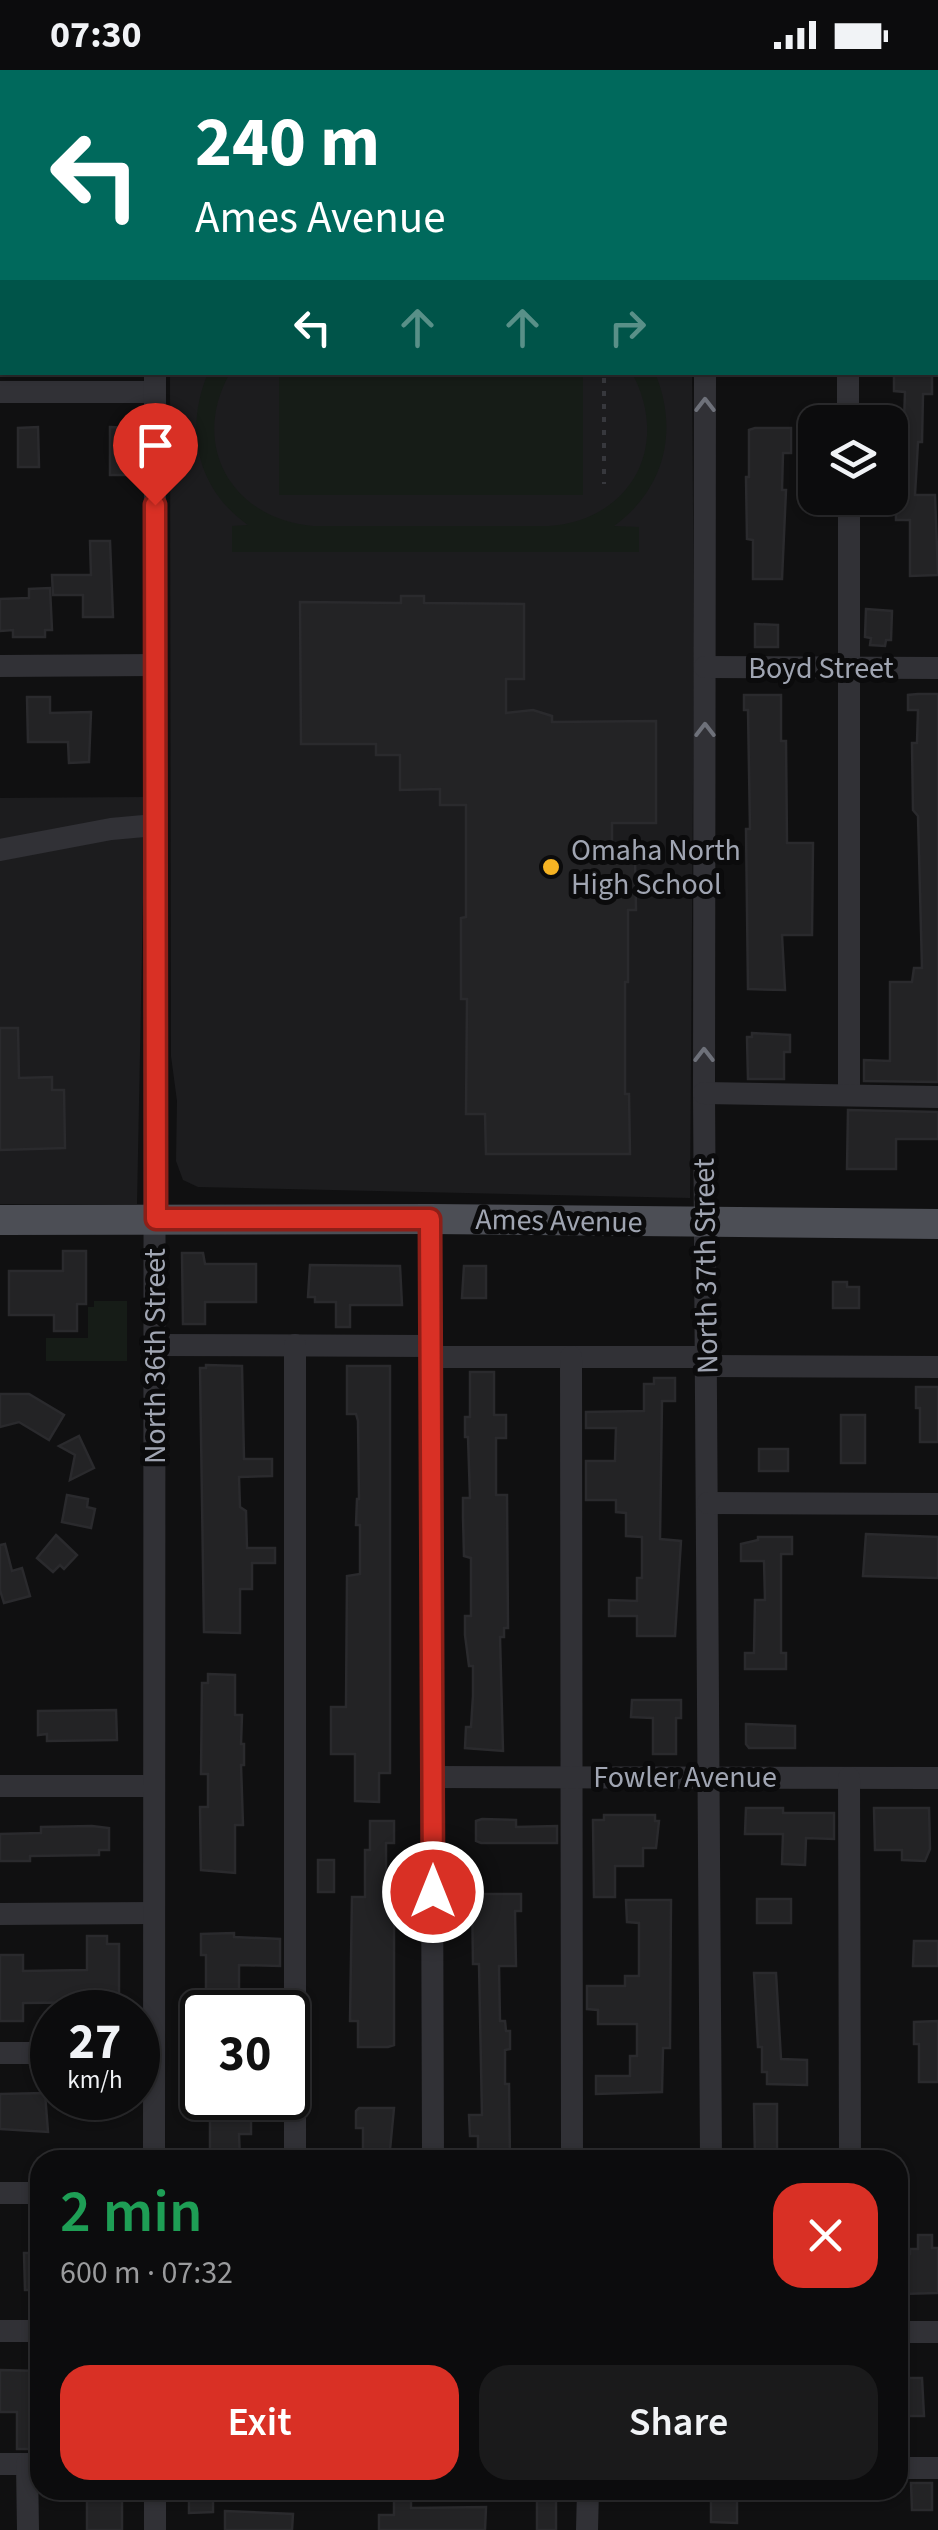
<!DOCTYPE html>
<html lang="en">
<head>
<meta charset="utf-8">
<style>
	:root { --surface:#0c0c0d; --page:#1a1a1b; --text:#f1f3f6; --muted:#9a9b9d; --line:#2c2c2e; --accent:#d93025 }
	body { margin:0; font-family:"Source Sans 3",sans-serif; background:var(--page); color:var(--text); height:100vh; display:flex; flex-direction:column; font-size:38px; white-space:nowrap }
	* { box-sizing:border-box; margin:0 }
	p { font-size:32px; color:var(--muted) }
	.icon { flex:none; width:55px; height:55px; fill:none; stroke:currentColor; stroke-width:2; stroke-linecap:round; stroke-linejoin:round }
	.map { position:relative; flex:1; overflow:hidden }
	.sheet { position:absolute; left:30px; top:2080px; width:878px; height:350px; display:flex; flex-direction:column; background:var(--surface); border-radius:30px; box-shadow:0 2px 8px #0004,0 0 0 2px var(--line) }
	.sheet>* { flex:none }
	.guide { position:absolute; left:0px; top:0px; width:940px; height:305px; box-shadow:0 2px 8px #0004,0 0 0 2px var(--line); background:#00695c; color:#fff; overflow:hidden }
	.fabs { position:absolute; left:798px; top:335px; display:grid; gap:20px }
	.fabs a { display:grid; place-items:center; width:110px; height:110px; border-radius:20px; background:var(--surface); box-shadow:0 2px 8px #0004,0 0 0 2px var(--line); font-size:50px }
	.speed { position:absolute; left:30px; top:1920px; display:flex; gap:20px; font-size:50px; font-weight:700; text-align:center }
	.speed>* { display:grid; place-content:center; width:130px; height:130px; border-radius:50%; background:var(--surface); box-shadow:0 2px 8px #0004,0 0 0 2px var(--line); line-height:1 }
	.speed small { font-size:25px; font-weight:400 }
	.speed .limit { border:5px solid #111; border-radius:15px; background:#fff; color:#111 }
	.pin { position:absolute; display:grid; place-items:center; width:85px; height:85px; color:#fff; margin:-102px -42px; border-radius:50% 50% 50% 0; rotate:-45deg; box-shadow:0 0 10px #0007 }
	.pin .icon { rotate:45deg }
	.me { position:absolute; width:110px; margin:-55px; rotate:0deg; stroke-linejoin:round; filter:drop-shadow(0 0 8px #0008) }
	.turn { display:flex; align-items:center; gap:35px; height:210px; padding:0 30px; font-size:45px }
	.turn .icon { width:130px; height:130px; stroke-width:2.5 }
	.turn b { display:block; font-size:70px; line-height:85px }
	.lanes { display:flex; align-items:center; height:95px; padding:0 30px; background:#0003; justify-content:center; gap:50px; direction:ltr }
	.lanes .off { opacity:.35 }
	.round { display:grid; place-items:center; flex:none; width:105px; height:105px; border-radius:30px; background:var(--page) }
	.summary { display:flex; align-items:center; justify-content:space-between; height:170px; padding:0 30px }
	h1 { font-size:60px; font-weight:600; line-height:75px; color:#1e9e55 }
	.cta { display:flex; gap:20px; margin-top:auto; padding:20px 30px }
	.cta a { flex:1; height:115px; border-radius:30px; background:var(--accent); color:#fff; font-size:40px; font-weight:600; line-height:115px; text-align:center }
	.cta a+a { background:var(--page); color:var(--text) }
	.status { display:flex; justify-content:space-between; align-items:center; height:70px; padding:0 50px; background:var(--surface); direction:ltr }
	.status svg { height:28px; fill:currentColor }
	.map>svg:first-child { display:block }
</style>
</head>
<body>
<div class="status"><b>07:30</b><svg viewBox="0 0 49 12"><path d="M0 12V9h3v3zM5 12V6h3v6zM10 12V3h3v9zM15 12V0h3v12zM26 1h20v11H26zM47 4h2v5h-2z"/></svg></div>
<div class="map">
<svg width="938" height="2460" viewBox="0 0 938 2460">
	<rect width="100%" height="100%" fill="#101011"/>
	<g fill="#1c1c1e">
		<polygon points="170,303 692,303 694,577 690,1128 198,1117 183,1110 176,1091 177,1031 171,986"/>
		<polygon points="145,727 137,1134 0,1134 0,728"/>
	</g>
	<g fill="#161c17">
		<path d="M208,303H230C189,375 232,449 313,456H549C632,450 671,375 632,303H655C679,360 665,419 614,456L639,457V482H232V456L248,455C197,419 184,360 208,303Z"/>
		<rect x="279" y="303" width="304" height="122"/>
		<polygon points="94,1231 127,1231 127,1291 46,1291 46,1268 88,1268 88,1237 94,1237"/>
	</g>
	<g fill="#232325" stroke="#2a2a2d" stroke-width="2.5">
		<polygon points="902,302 932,302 932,324 923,324 922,372 918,372 915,425 935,425 938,505 910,506 910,450 896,450 895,352 904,352 905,322 894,321 894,305 902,305"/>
		<polygon points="38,357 39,397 18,397 18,358"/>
		<polygon points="110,357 131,358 131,405 110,405"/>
		<polygon points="755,358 791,358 791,383 783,383 782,420 786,420 782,509 753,509 753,470 747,469 746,407 749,407 749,360"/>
		<polygon points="90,471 110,471 113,547 83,547 83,525 53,525 52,505 91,505"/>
		<polygon points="50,518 52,560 45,560 45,567 13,567 13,560 0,561 0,529 29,528 29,519"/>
		<polygon points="401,526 424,526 424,533 524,534 524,609 506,609 506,643 533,640 552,646 552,652 656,651 656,753 612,753 612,788 635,788 636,840 628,840 628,912 625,912 625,1024 629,1024 630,1084 486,1084 485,1044 466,1044 467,929 461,929 461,848 466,847 466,735 440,735 440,719 400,720 400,685 376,685 376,674 301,674 300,532 401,533"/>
		<polygon points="866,539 892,541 891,570 886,570 885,576 870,575 871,568 865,567"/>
		<polygon points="755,554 778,555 778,577 755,577"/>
		<polygon points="918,624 938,624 938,1012 864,1011 864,990 890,991 890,912 912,912 914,898 922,898 918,746 913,740 912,673 917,673 918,640 908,640 908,625"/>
		<polygon points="744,625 781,625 781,671 786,671 787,773 813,773 812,865 782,865 785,920 748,919 746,759 750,759 748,640 744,640"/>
		<polygon points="27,627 50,627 50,643 91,642 89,692 69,693 68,672 28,672"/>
		<polygon points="0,958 18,958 19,1008 52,1007 52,1020 64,1020 65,1078 0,1080"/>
		<polygon points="752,963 790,965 790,982 784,982 784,1009 748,1009 747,967 752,967"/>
		<polygon points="848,1040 938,1042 938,1069 896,1069 896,1099 847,1099"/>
		<polygon points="63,1181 86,1181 86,1234 77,1234 77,1261 54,1261 54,1245 9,1245 9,1201 63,1201"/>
		<polygon points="182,1183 203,1183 205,1194 256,1194 256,1232 205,1232 205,1254 183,1254"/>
		<polygon points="310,1195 400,1196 402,1235 350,1235 350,1257 336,1257 336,1232 315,1232 315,1227 308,1227"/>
		<polygon points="464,1196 486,1196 486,1228 462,1228"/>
		<polygon points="833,1212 847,1212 847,1217 859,1217 859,1238 833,1238"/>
		<polygon points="206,1295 242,1296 244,1389 272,1389 272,1406 239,1407 240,1437 246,1441 247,1478 275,1478 275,1493 252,1493 252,1519 240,1519 240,1563 204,1562 200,1298 206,1298"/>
		<polygon points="347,1296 390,1296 390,1703 379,1703 379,1732 355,1731 355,1684 331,1684 331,1637 346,1637 347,1506 360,1504 360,1455 356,1455 357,1429 359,1429 358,1351 356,1344 347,1344"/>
		<polygon points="470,1302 494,1302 494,1345 506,1345 506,1368 496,1368 496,1425 507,1425 508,1558 504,1558 504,1567 500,1567 503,1681 465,1678 466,1657 471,1657 473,1626 473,1596 469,1596 465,1565 465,1546 471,1546 471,1488 464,1486 463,1447 463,1428 470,1428 468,1367 465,1367 465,1347 470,1347"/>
		<polygon points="654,1308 675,1308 675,1331 662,1331 660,1469 681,1471 675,1566 637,1566 637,1546 609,1546 609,1530 637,1531 637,1508 642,1508 642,1467 626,1466 626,1443 616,1442 616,1430 586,1430 586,1391 615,1391 616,1358 586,1358 586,1342 644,1341 644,1314 654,1314"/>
		<polygon points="916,1317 938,1317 938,1372 920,1372 920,1338 916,1338"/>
		<polygon points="0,1324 29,1324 64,1345 49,1370 19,1352 0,1357"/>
		<rect x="841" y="1345" width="24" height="48"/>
		<polygon points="79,1366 94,1398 70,1410 75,1385 59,1376"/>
		<rect x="759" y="1379" width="29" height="22"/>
		<polygon points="67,1425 88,1429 87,1437 95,1439 91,1458 62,1452"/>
		<polygon points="866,1464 938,1467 938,1508 863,1506"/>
		<polygon points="56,1465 77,1485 64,1499 60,1495 53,1502 37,1488"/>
		<polygon points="758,1467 792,1467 792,1484 781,1484 781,1583 786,1583 786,1599 745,1599 745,1583 754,1583 755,1530 765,1530 764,1491 741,1491 741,1474 758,1470"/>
		<polygon points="5,1474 12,1501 22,1498 30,1526 4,1533 0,1520 0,1475"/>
		<polygon points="208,1604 235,1605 235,1645 242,1645 241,1674 244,1674 244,1695 241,1695 243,1755 235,1755 235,1803 201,1800 200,1737 208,1737 208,1704 201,1704 202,1613 208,1613"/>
		<polygon points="632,1630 681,1630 681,1648 676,1648 676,1684 653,1684 653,1648 631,1647"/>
		<polygon points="116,1640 117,1670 47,1671 47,1664 38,1665 38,1641"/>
		<polygon points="746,1654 795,1656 795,1678 749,1678 746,1674"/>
		<polygon points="746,1738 783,1738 783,1743 834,1743 834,1769 806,1768 805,1795 782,1794 783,1764 745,1764"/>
		<polygon points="874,1738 929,1738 930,1779 925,1791 902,1790 902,1780 875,1780"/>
		<polygon points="604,1745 655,1745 655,1751 659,1751 656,1778 643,1778 643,1796 615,1796 615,1827 594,1827 593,1750 604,1750"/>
		<polygon points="482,1749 516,1750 516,1757 557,1756 557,1773 481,1773 476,1771 476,1751"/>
		<polygon points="370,1751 394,1751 394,1773 386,1773 386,1827 394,1829 394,1975 388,1977 358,1977 358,1951 350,1951 352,1827 365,1827 365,1780 370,1780"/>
		<polygon points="92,1756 109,1758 109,1780 99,1780 99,1785 30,1786 30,1791 0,1791 0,1764 41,1763 41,1757"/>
		<rect x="318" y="1790" width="16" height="32"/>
		<polygon points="472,1824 521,1824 521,1841 515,1841 516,1896 499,1896 500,1951 505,1951 506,1961 510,1961 510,1979 505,1980 505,2014 509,2014 510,2090 478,2090 478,2066 470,2066 469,2045 482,2045 479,1894 473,1894"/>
		<rect x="757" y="1829" width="34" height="24"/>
		<polygon points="626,1830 671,1830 670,1978 663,1978 662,2022 596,2024 596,2006 630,2006 630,1986 637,1986 637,1954 598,1954 598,1940 587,1939 587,1916 625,1916 625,1906 639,1906 639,1853 627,1852"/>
		<polygon points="234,1863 234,1867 280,1869 280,1896 239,1895 239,1935 206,1935 206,1885 201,1885 201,1864"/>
		<polygon points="87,1866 107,1866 107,1874 119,1874 119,1932 23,1933 23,1951 0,1951 0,1885 23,1885 23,1901 87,1900"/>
		<polygon points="914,1871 938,1871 938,1896 913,1896"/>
		<polygon points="754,1903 776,1903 781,1989 807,1990 807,2015 767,2014 767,2002 762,2002 762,1977 758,1977"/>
		<polygon points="938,1951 938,2012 919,2012 919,1974 914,1974 914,1952"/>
		<polygon points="45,2023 48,2062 0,2059 0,2024"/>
		<polygon points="754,2034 777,2034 777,2090 755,2090"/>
		<polygon points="359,2038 394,2038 389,2090 363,2090 363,2058 356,2058 356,2041"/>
		<polygon points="210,2042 251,2042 251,2064 239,2064 240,2090 210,2090"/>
		<polygon points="918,2165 932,2165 932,2178 938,2178 938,2223 900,2224 901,2188 902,2184 910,2184 910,2179 918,2179"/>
		<polygon points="24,2183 40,2183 40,2220 25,2220"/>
		<polygon points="0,2300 40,2301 40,2379 17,2379 17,2342 0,2342"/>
		<polygon points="904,2308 922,2308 924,2346 903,2346"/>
		<polygon points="911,2413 932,2413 932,2440 912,2440"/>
		<rect x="87" y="2420" width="35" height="40"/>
		<polygon points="213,2420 213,2442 189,2443 189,2421"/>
		<polygon points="394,2420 411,2420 411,2438 486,2437 485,2460 379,2460 379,2445 394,2445"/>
		<rect x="537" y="2420" width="19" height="40"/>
		<polygon points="711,2423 737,2423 737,2453 711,2452"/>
		<polygon points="225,2441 293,2444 292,2460 225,2460"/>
	</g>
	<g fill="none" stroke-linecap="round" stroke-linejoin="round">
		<g stroke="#37383d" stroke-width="4" stroke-dasharray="5 8" stroke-linecap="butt">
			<polyline points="0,79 2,79"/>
			<polyline points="604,308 604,414"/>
		</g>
		<g stroke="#313136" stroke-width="22">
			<polyline points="145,0 145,2"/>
			<polyline points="290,0 290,2"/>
			<polyline points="426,0 426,2"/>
			<polyline points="705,0 705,2"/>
			<polyline points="844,2 844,0"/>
			<polyline points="0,39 2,39"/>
			<polyline points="0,121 2,121"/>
			<polyline points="705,302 704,1023 711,2090"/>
			<polyline points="848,302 848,352"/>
			<polyline points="0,322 155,322"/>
			<polyline points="849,428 849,1024"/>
			<polyline points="0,596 156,595"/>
			<polyline points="705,597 938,598"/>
			<polyline points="0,780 111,759 155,755"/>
			<polyline points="704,1023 938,1027"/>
			<polyline points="430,1149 433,2090"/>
			<polyline points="155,1275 430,1276"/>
			<polyline points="295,1275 295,2090"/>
			<polyline points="431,1287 706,1287"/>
			<polyline points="571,1287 572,2090"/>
			<polyline points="706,1296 938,1297"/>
			<polyline points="708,1433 938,1434"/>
			<polyline points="433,1707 938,1708"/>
			<polyline points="849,1708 850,2090"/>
			<polyline points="0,1716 153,1716"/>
			<polyline points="0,1844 154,1843"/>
			<polyline points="0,1983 52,1983"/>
			<polyline points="154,2090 155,302"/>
			<polyline points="0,2123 40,2123"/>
			<polyline points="0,2261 40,2261"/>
			<polyline points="898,2262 938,2262"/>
			<polyline points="0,2394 40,2394"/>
			<polyline points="27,2394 28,2460"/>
			<polyline points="898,2398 938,2398"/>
			<polyline points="155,2420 155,2460"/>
			<polyline points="587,2460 588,2420"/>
		</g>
		<polyline stroke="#4c4e55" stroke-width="30" points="0,1150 430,1149 938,1154"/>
	</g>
	<defs><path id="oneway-chevron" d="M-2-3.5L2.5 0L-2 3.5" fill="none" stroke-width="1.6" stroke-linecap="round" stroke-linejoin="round" transform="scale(2.5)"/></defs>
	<g stroke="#6e717a">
		<use href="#oneway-chevron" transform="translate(705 335) rotate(-90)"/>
		<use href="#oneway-chevron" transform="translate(705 660) rotate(-90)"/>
		<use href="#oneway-chevron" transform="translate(704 985) rotate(-90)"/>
	</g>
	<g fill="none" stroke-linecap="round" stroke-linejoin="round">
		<defs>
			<polyline id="route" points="155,435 156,1149 430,1149 433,1822"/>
		</defs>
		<use href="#route" stroke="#8d1f18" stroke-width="25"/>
		<use href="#route" stroke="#d93025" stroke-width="18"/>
	</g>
	<circle fill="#f6b323" stroke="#0b0b0c" stroke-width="4" cx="551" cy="797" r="10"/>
	<g text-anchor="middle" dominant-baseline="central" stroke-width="10" stroke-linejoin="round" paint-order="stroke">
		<g font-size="30" fill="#a0a5b2" stroke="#0b0b0c">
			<text x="821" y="598">Boyd Street</text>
			<text transform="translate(559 1151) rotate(1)">Ames Avenue</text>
			<text transform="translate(706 1196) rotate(-91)">North 37th Street</text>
			<text transform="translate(155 1286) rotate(-90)">North 36th Street</text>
			<text x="685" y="1707">Fowler Avenue</text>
		</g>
		<g font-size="30" fill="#a0a5b2" stroke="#0b0b0c" text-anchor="start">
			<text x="571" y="780">Omaha North<tspan x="571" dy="34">High School</tspan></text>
		</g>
	</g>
</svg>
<div class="fabs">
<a><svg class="icon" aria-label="layers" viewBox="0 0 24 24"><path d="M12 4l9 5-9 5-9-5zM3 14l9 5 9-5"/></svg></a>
</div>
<div class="speed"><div>27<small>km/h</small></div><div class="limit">30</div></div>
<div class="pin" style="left:155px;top:435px;background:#d93025"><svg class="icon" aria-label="arrive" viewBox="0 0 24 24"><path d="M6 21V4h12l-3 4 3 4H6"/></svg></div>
<svg class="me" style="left:433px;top:1822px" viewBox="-20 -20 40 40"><circle r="17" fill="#d93025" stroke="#fff" stroke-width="3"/><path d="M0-11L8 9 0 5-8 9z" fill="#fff"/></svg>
<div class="guide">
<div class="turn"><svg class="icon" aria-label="left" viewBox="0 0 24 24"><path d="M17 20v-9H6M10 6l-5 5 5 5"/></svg><div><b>240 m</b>Ames Avenue</div></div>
<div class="lanes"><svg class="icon" aria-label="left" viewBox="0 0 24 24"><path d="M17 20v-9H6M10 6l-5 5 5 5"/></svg><svg class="icon off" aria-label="ahead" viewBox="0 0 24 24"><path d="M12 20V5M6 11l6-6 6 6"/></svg><svg class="icon off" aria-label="ahead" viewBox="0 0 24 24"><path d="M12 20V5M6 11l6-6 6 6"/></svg><svg class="icon off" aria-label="right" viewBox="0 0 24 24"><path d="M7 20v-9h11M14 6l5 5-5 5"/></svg></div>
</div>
<section class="sheet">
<div class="summary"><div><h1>2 min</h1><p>600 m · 07:32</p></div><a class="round" style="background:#d93025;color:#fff"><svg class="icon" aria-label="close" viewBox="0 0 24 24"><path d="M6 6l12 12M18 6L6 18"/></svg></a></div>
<div class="cta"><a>Exit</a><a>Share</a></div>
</section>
</div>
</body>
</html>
